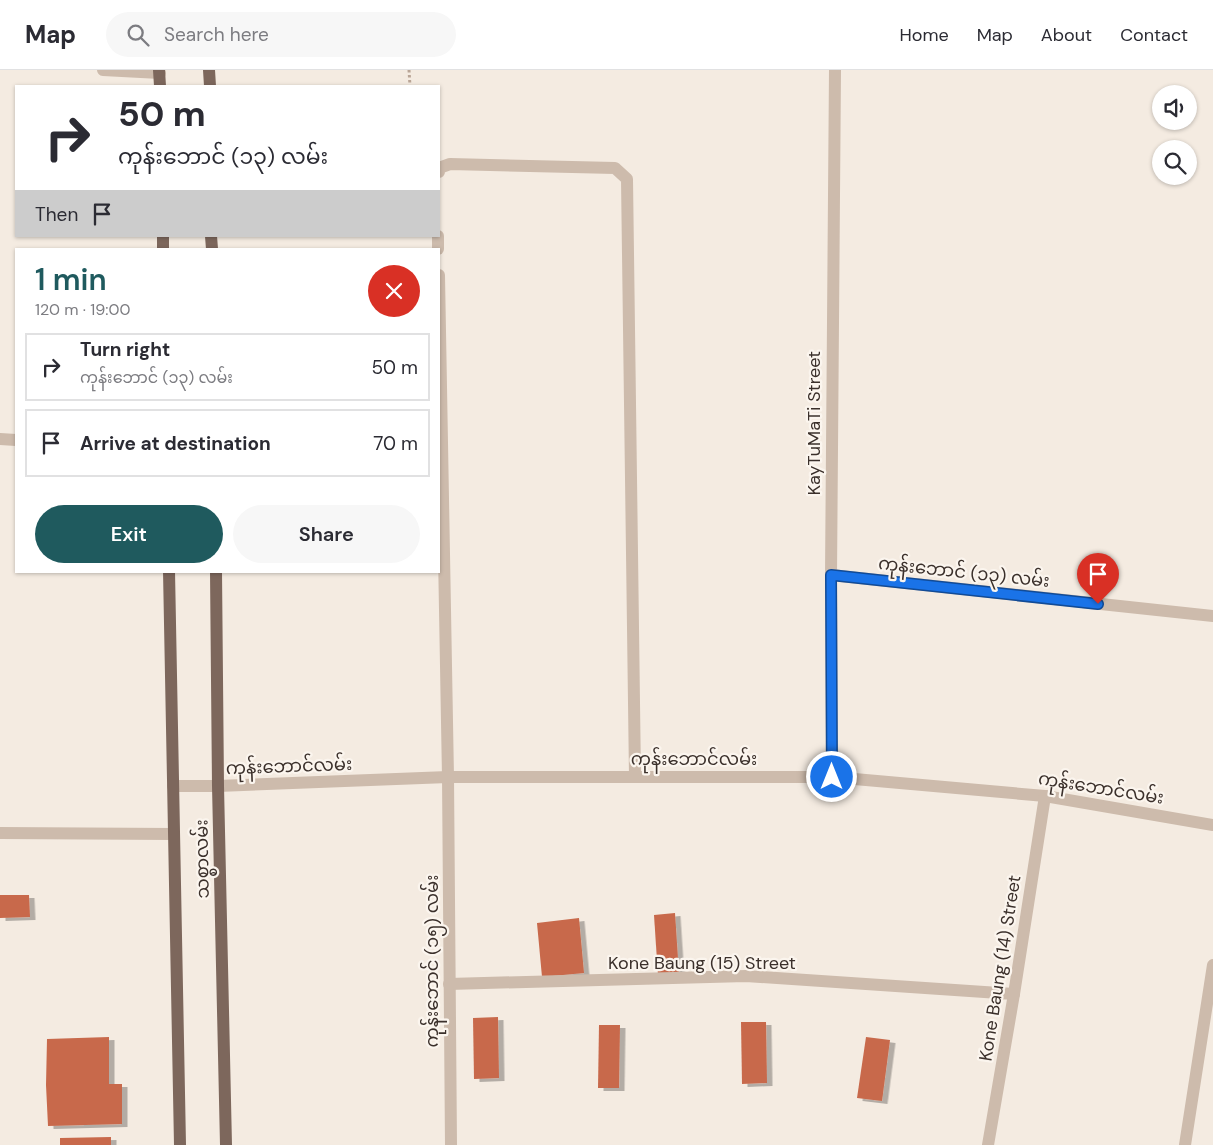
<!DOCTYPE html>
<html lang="en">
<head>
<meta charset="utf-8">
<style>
	:root { --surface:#fff; --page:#f7f7f7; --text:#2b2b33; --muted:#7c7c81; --line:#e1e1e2; --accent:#1f5a5e }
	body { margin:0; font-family:"DM Sans","Noto Sans Myanmar",sans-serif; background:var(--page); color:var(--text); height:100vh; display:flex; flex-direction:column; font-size:19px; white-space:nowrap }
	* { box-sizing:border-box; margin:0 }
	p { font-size:16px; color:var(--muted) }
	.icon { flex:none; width:28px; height:28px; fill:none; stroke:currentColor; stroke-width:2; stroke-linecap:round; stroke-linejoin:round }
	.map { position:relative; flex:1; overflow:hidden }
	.sheet { position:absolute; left:15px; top:178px; width:425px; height:325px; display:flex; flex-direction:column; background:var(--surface); border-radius:0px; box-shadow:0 1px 4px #0004 }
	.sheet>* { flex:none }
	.guide { position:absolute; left:15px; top:15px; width:425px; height:152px; border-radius:0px; box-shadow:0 1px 4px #0004; background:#fff; color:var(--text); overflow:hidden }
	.controls { position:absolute; left:1152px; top:15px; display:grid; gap:10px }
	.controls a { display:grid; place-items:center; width:45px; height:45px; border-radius:50%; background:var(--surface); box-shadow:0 1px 4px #0004; font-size:25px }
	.pin { position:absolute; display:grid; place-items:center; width:42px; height:42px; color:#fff; margin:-51px -21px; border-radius:50% 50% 50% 0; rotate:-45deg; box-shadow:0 0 5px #0007 }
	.pin .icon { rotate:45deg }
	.me { position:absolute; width:55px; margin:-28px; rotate:0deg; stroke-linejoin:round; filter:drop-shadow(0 0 4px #0008) }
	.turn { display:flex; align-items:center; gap:18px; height:105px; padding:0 20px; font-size:22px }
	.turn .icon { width:65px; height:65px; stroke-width:2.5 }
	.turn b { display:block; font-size:35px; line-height:42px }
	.then { display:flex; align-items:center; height:48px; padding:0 20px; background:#0003; gap:10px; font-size:19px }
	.round { display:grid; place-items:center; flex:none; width:52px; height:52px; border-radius:26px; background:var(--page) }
	.overview { display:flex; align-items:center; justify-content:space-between; height:85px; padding:0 20px }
	h1 { font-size:30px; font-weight:600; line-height:38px; color:var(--accent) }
	.button { display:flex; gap:10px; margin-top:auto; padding:10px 20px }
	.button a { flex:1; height:58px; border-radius:30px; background:var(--accent); color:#fff; font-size:20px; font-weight:600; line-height:58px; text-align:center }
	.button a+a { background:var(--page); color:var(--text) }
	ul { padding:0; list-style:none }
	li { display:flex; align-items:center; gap:15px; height:68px; margin:0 10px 8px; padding:0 10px; border:2px solid var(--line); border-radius:0px }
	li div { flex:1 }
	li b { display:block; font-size:19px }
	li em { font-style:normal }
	header { display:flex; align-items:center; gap:30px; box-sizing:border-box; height:70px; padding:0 25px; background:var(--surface); border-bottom:1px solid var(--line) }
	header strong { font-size:24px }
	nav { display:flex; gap:28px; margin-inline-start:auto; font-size:18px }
	.search { width:350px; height:45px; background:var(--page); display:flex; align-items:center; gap:12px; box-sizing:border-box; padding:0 18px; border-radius:28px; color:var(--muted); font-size:19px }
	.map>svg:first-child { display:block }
</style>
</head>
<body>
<header>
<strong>Map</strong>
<div class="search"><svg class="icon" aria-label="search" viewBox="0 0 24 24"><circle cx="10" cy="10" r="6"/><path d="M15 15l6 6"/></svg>Search here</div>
<nav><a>Home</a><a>Map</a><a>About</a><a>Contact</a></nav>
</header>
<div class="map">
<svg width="1213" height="1075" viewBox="0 0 1213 1075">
	<defs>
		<filter id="shadow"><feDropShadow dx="5.5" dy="3" stdDeviation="0" flood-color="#0004"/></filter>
	</defs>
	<rect width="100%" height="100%" fill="#f4ebe1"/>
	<g fill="#c8694b" filter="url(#shadow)">
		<polygon points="0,825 29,825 30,847 0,848"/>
		<polygon points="675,843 679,904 658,906 654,845"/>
		<polygon points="579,848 584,903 542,907 537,853"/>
		<polygon points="498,947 499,1008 474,1009 473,948"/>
		<polygon points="741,952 766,952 767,1013 742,1014"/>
		<polygon points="599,955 620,955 619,1018 598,1018"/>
		<polygon points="109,967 109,1014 122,1014 122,1054 48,1056 46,1015 47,969"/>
		<polygon points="866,967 890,970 882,1031 857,1028"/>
		<polygon points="111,1067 111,1075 60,1075 60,1068"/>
	</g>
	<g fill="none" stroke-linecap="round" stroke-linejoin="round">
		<polyline stroke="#b9a596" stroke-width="3" stroke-dasharray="2.5 2.5" stroke-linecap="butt" points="409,0 410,16"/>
		<g stroke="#cdbbac" stroke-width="12">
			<polyline points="103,0 160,3"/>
			<polyline points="439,102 439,98 450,94 615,98 627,109 635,707"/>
			<polyline points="438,166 438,179"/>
			<polyline points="439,205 448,707 451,1075"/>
			<polyline points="0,369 16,370"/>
			<polyline points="831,505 1213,546"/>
			<polyline points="832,707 831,505 835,0"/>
			<polyline points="173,716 218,716 448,707 832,707 1045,726 1213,755"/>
			<polyline points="0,763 174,764"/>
			<polyline points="449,914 746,906 1014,924"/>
			<polyline points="988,1075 1014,924 1045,726"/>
			<polyline points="1185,1075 1213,895"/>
		</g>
		<g stroke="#7d675c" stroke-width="12">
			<polyline points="159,0 160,16"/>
			<polyline points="209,0 210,16"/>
			<polyline points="163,166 163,179"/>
			<polyline points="211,166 212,179"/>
			<polyline points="169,501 180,1075"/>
			<polyline points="216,501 218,716 226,1075"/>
		</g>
	</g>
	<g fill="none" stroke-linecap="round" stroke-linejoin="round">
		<defs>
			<polyline id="route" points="832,707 831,505 1098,534"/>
		</defs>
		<use href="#route" stroke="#114b97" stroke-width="12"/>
		<use href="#route" stroke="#1a73e8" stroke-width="9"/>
	</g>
	<g text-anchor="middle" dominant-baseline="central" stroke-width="4.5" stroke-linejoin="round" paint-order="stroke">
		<g font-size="18" fill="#3b302b" stroke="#fbf5ee">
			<text transform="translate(814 353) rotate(-90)">KayTuMaTi Street</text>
			<text transform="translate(964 502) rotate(6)">ကုန်းဘောင် (၁၃) လမ်း</text>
			<text x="694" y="689">ကုန်းဘောင်လမ်း</text>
			<text transform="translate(289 696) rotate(-2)">ကုန်းဘောင်လမ်း</text>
			<text transform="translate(1101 718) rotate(9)">ကုန်းဘောင်လမ်း</text>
			<text transform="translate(202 789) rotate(-91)">သစ္စာလမ်း</text>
			<text transform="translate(432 891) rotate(-90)">ကုန်းဘောင် (၁၅) လမ်း</text>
			<text x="702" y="893">Kone Baung (15) Street</text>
			<text transform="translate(1000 898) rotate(-81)">Kone Baung (14) Street</text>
		</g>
	</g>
</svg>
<div class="controls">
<a><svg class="icon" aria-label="sound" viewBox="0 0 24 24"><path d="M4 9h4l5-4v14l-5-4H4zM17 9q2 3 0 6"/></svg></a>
<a><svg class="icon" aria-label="search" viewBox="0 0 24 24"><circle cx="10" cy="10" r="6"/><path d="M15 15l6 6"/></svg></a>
</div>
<div class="pin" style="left:1098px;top:534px;background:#d93025"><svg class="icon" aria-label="arrive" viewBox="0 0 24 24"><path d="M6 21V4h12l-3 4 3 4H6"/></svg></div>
<svg class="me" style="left:832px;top:707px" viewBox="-20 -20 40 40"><circle r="17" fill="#1a73e8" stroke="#fff" stroke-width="3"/><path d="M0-11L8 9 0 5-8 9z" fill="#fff"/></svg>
<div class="guide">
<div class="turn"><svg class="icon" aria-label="right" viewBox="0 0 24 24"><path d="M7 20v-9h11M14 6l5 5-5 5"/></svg><div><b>50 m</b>ကုန်းဘောင် (၁၃) လမ်း</div></div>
<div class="then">Then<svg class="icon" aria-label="arrive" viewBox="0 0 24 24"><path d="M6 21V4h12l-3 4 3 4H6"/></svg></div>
</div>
<section class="sheet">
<div class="overview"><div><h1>1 min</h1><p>120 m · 19:00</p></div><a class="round" style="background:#d93025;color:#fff"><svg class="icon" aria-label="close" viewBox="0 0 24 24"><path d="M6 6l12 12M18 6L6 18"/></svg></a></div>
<ul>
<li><svg class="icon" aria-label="right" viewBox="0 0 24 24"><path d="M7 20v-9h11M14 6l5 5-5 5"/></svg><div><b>Turn right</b><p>ကုန်းဘောင် (၁၃) လမ်း</p></div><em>50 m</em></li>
<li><svg class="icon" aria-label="arrive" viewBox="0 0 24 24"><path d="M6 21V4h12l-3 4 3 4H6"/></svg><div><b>Arrive at destination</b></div><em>70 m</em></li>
</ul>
<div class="button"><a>Exit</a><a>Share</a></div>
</section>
</div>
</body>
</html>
